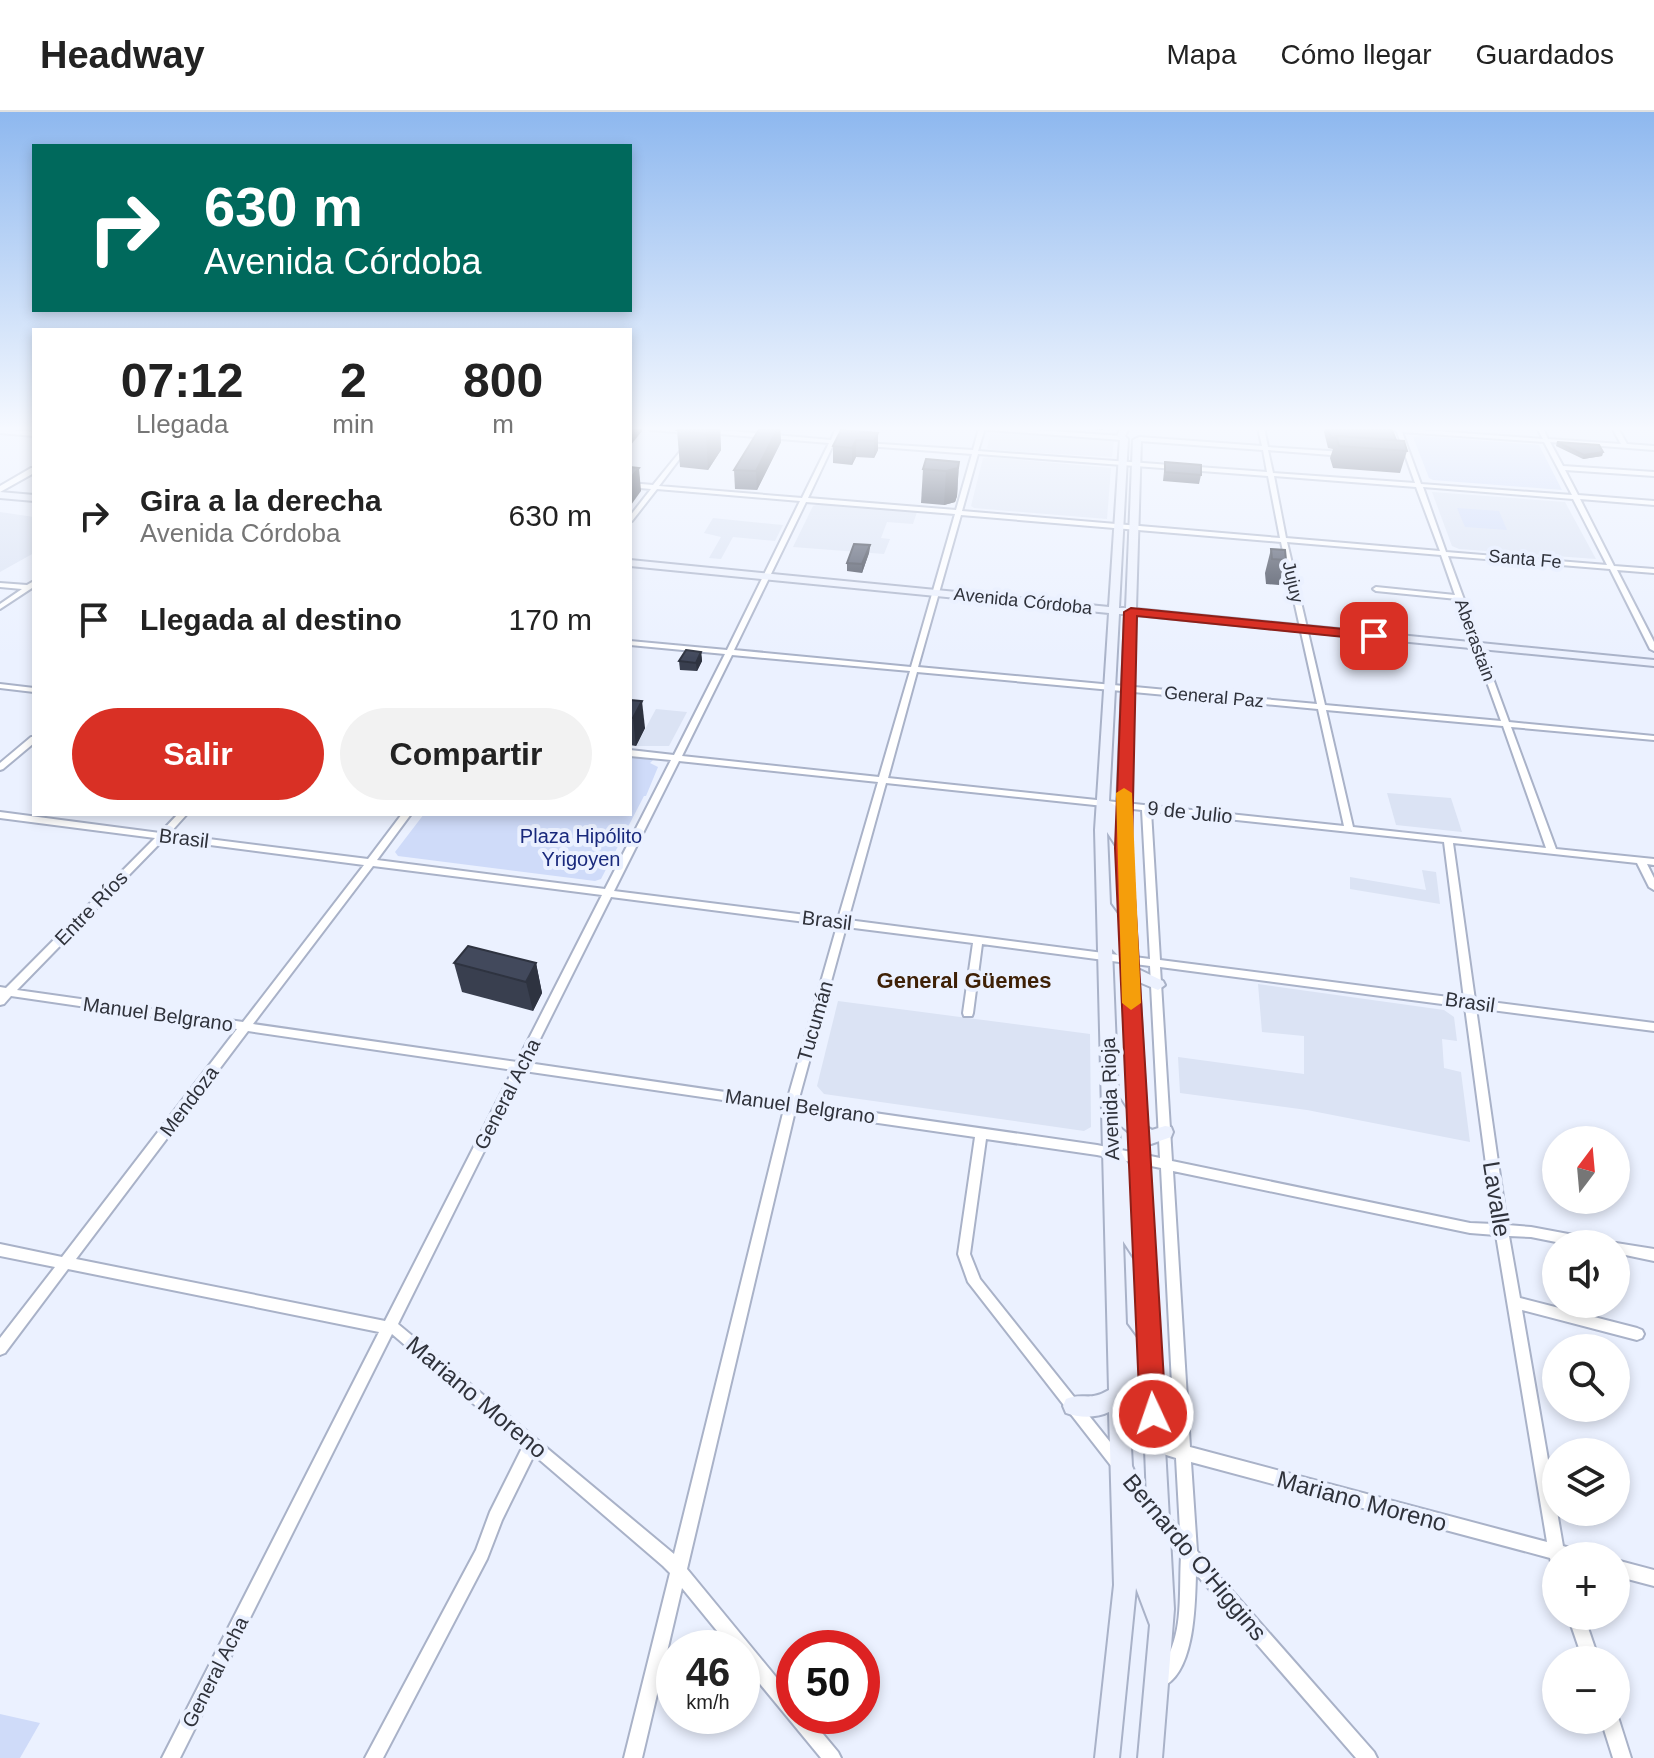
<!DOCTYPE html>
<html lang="es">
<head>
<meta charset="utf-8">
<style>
	:root { --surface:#fff; --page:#f2f2f2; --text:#222; --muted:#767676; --line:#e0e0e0; --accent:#d93025 }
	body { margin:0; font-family:Arial,sans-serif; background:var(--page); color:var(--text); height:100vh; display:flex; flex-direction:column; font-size:30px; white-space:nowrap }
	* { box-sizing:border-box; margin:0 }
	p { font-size:26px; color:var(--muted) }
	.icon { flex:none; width:44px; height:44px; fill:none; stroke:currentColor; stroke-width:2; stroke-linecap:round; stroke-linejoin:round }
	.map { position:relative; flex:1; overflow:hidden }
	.side { position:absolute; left:32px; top:216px; width:600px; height:488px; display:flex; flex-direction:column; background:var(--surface); border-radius:0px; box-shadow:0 4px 12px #0003 }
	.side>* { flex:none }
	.top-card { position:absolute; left:32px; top:32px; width:600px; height:168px; border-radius:0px; box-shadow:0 4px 12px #0003; background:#00695c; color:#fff; overflow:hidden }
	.needle { width:52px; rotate:16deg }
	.buttons { position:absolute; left:1542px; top:1014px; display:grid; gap:16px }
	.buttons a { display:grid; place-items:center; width:88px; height:88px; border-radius:50%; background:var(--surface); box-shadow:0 4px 12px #0003; font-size:40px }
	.speed { position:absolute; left:656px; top:1518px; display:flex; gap:16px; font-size:40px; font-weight:700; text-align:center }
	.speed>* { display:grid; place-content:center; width:104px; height:104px; border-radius:50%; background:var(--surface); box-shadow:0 4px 12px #0003; line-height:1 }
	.speed small { font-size:20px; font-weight:400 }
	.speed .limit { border:12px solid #d22; background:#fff; color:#111 }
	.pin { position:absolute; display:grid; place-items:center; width:68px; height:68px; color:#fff; margin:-34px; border-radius:16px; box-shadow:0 4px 12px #0006 }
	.me { position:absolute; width:88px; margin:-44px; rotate:357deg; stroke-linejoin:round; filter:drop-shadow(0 0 6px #0008) }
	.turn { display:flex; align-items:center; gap:28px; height:168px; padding:0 40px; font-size:36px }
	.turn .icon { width:104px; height:104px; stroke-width:2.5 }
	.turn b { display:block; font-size:56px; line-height:68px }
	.eta { display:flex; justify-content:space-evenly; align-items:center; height:136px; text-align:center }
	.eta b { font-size:48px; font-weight:700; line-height:56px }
	.button { display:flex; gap:16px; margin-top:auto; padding:16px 40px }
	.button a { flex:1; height:92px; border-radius:48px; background:var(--accent); color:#fff; font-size:32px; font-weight:700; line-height:92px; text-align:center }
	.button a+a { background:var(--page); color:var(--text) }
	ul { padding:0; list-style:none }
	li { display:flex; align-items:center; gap:24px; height:104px; padding:0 40px }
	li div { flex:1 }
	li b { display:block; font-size:30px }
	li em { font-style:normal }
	header { display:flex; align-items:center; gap:48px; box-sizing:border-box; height:112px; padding:0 40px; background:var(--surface); border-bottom:2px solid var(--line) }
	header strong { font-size:38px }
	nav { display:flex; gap:44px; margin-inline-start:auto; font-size:28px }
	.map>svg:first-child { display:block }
</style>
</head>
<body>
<header>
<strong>Headway</strong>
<nav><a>Mapa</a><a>Cómo llegar</a><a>Guardados</a></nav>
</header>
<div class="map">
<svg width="1654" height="1646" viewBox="0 0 1654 1646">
	<rect width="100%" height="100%" fill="#ebf1ff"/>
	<g fill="#dbe3f4">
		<polygon points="991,320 1114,328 1112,345 992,338 987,336"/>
		<polygon points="989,345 1111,356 1107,407 974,396 971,394 983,346"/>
		<polygon points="1432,380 1565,390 1596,447 1459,437 1452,434"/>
		<polygon points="819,392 917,400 913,412 887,410 881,426 890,427 884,442 793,435 813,394"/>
		<polygon points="0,400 34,405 34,441 0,460"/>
		<polygon points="713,406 742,409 783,413 775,429 733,425 721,447 709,446 721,425 704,421"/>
		<polygon points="656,597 687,600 669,634 636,634"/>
		<polygon points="1387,681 1451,686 1462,720 1396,713"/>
		<polygon points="1422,758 1436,760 1440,792 1350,777 1350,765 1426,778"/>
		<polygon points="1258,872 1444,898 1454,905 1457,929 1442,927 1444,956 1461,960 1470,1030 1307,998 1180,981 1178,945 1304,962 1304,924 1262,920"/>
		<polygon points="838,889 1090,922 1091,1015 1084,1019 824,982 817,974"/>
	</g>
	<g fill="#cfdbf9">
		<polygon points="1421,324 1539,333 1562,378 1433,368 1429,366 1413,325"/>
		<polygon points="1457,396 1499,399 1507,418 1465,415"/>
		<polygon points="630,645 653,648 650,651 658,655 646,684 644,684 601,767 595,769 398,744 395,740 424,702 630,702"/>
		<polygon points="0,1602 40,1611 20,1646 0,1646"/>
	</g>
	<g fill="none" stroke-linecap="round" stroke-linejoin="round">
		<defs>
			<g id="minor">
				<polygon points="647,316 671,316 691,319 688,321 650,318"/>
				<path d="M836,316H842L836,328L842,330L834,331L808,386L956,398L972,342L867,334L865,333V331L973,338L979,316H985L978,339L1267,360L1263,338L1139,329L1136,327L1139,325L1262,334L1258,316H1264L1268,335L1344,340L1347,342L1344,344L1268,338L1273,361L1415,371L1397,320L1394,318L1395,316L1543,327L1537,316H1543L1548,327L1621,332L1612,316H1618L1627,332L1654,334V338L1550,330L1563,354L1654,360V364L1565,358L1578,383L1654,389V393L1580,387L1614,454L1654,457V461L1617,458L1654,530V539L1650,537L1610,457L1448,444L1509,610L1654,624V628L1511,615L1556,737L1654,747V753L1647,752L1654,766V778L1649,775L1637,751L1453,731L1475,888L1654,911V919L1476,896L1507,1113L1531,1115L1595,1127L1600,1128L1601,1132H1566L1531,1125L1509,1124L1520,1186L1637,1216L1642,1218L1644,1222L1642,1226L1637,1228L1522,1198L1563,1434L1576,1438L1578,1444H1556V1451L1551,1450L1550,1446L1191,1350L1197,1439L1374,1640L1377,1646H1356L1196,1462C1195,1492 1195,1561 1162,1575L1156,1573L1154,1567C1158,1557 1166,1550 1170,1540C1183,1511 1179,1476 1181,1444L1156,1412L1153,1407L1156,1402L1161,1399L1166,1402L1180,1418L1176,1346L1150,1338L1148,1333L1150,1328L1155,1326L1175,1331L1161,1056L1097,1043L986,1027L970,1142L980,1167L1122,1345L1124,1350L1122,1355L1117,1357L1112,1355L968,1170L958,1142L975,1025L795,999L687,1457L794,1587V1604H808L838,1640L841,1646H821L742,1550V1536H731L682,1476L642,1646H624L670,1461L663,1454L534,1343L502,1408L487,1447L383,1646H365L476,1438L490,1400L523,1334L392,1222L180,1646H162L379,1220L68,1157L5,1241L0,1243V1226L55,1155L0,1144V1132L62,1145L237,917L11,884L4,892L0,893V875L6,876L155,726L0,706V700L160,721L178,702H187L169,722L368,747L402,702H411L377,748L605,777L671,648L630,644V638L674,643L725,542L630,533V529L727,538L800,389L657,377L632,409L630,410V404L651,377L630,375V371L653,373L687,331L690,333L659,374L802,386L829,331L708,321L705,319L708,317L831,328ZM1402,320L1544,330L1572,383L1421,372ZM978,342L1268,364L1280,426L962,399ZM1274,364L1416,375L1440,439L1286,426ZM1423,375L1573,387L1607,453L1446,440ZM806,390L955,402L911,555L734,538ZM961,403L1281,430L1317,592L918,555ZM1287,430L1441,443L1455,483L1376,475L1373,477L1376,479L1457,487L1501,609L1325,593ZM732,543L910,559L879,665L682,644ZM917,560L1318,597L1344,714L888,666ZM1326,598L1503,614L1546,736L1353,715ZM679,649L878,670L838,807L614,779ZM886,671L1142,698L1150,847L848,808ZM1151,699L1444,730L1464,887L1160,848ZM164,727L364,753L243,910L17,878ZM373,754L602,783L517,950L253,912ZM611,785L837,814L787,989L528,951ZM846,815L973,831L963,901L964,904H972L973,901L982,832L1150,854L1160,1046L1097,1033L798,990ZM1160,855L1465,895L1494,1112L1470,1111L1172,1049ZM248,919L513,958L385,1209L76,1147ZM524,959L784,997L674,1442L398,1212ZM1173,1059L1470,1121L1496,1123L1547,1430L1190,1335Z"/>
				<polygon points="985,316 1010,316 1122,324 1125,326 1122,328 988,318"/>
				<polygon points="0,317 34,320 34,324 0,321"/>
				<polygon points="34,469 32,476 0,497 0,492 22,477 0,475 0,471 27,473"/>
				<polygon points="0,572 34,576 34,580 0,576"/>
				<polygon points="31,625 34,625 34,631 3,657 0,658 0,651"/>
				<polygon points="1616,1131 1654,1137 1654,1149 1616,1141 1616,1132 1612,1132"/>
				<polygon points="1616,1448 1654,1458 1654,1474 1616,1464"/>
				<polygon points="1568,1504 1584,1504 1599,1548 1583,1548"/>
				<polygon points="1616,1602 1619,1608 1631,1646 1613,1646 1601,1608 1616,1608"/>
			</g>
			<polygon id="tertiary" points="31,356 34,356 34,361 0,380 0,374"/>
			<g id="secondary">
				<path d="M1121,316H1129L1125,324L1128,327L1119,496H1126L1133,328L1137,326L1141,328L1136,497L1654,548V554L1135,503L1129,701L1138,857L1163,869L1165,873L1158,878L1139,870L1147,1015L1152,1018L1165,1014L1171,1015L1173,1020L1171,1025L1151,1032L1148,1031L1174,1497L1162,1646H1138L1150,1513L1136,1476L1119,1646H1095L1114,1473L1109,1300C1097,1306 1079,1306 1066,1301L1063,1294L1066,1287C1084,1280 1089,1290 1109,1278L1095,718L1109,501L630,454V448L1109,495L1120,327L1117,324ZM1119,502H1125L1117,695L1109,689ZM1107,720L1118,737L1121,807L1110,792ZM1112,837L1123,849L1130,1003L1118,985ZM1119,1012L1131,1022L1132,1059L1120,1038ZM1123,1129L1136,1149L1140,1231L1126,1212ZM1130,1316L1138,1331L1145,1337L1147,1388L1132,1354Z"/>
				<polygon points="0,380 34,383 34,389 0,386"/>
			</g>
		</defs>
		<use href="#minor" stroke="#a9b2c8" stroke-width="4"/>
		<use href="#tertiary" stroke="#a9b2c8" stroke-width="4"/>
		<use href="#secondary" stroke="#a9b2c8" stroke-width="4"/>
		<use href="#minor" fill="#fff" fill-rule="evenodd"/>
		<use href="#tertiary" fill="#fff" fill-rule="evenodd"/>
		<use href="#secondary" fill="#ecf1fe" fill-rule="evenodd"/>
	</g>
	<g fill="#393f4f">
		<polygon points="720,316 721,338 708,358 680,355 677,318"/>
		<polygon points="760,316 780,316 781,330 757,378 735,377 734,358"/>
		<polygon points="1075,316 1104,316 1103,318"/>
		<polygon points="1325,316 1391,316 1396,328 1407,339 1400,361 1333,356 1330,346 1333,337 1328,336 1324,320"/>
		<polygon points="878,321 878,338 874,346 856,345 852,353 833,351 833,334"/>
		<polygon points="1557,330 1603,340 1602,344 1583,347 1556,334"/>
		<polygon points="959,350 957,384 955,390 944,393 921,391 923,357"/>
		<polygon points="1165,350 1201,363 1199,372 1163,369"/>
		<polygon points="870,433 869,441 862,461 847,459 847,451"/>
		<polygon points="1271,437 1286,448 1279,473 1266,472 1265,461"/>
		<polygon points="701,540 702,549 697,559 680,558 679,549"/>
		<polygon points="630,588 645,616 636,634 630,633"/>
		<polygon points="454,851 536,851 542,881 533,899 462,880"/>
	</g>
	<g fill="#2e3340">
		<polygon points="630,316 642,316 642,319 630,334"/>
		<polygon points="710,316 720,316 721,338 708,358 706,322"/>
		<polygon points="778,316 780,316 781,330 757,378 756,359"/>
		<polygon points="878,321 878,338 874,346 874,329"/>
		<polygon points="856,328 856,345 852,353 852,336"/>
		<polygon points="1603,340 1602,344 1583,347 1584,343"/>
		<polygon points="959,350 957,384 955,390 944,393 946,359"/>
		<polygon points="639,356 641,379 631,393 630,367"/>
		<polygon points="870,433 869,441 862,461 862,452"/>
		<polygon points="701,540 702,549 697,559 696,551"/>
		<polygon points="642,589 645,616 636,634 633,606"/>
		<polygon points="536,851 542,881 533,899 526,870"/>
	</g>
	<g fill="#42495c" stroke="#2e3340" stroke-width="2">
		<polygon points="679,316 710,316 706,322 677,318"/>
		<polygon points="760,316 778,316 756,359 734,358"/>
		<polygon points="1328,316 1391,316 1396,328 1336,324 1337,326 1331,325"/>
		<polygon points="841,318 878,321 874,329 856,328 852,336 833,334"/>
		<polygon points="1336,324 1404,329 1407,339 1339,334"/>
		<polygon points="1557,330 1599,333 1603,340 1584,343"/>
		<polygon points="926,347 959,350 958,356 946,359 923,357"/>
		<polygon points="1165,350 1201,353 1201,363 1165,360"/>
		<polygon points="630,355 639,356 630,367"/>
		<polygon points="854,432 870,433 862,452 847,451"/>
		<polygon points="1271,437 1285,438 1286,448 1272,447"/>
		<polygon points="686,538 701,540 696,551 679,549"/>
		<polygon points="630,588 642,589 633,606 630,606"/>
		<polygon points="468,834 536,851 526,870 454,851"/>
	</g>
	<linearGradient id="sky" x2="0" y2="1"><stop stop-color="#8eb8ef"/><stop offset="0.58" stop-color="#f6f9ff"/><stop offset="1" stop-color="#f6f9ff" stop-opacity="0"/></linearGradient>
	<rect width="1654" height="546" fill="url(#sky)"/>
	<polygon fill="#d93025" stroke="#8d1f18" stroke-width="2" points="1131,496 1374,520 1381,524 1374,528 1137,504 1132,736 1166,1302 1162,1311 1153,1314 1144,1311 1140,1302 1115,736 1124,500"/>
	<polygon fill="#f59e0b" points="1124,676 1132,681 1141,891 1131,898 1122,891 1116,681"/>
	<g text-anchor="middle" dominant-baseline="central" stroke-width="8" stroke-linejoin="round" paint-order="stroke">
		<g font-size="18" fill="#2f323b" stroke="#ebf1ff">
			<text transform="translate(1525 447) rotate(5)">Santa Fe</text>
			<text transform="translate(1293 470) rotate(77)">Jujuy</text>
			<text transform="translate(1023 489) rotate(6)">Avenida Córdoba</text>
			<text transform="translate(1475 528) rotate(70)">Aberastain</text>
			<text transform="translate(1214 585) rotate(5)">General Paz</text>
		</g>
		<g font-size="20" fill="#2f323b" stroke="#ebf1ff">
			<text transform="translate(1190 700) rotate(6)">9 de Julio</text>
			<text transform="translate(184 726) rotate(7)">Brasil</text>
			<text transform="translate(91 796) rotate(-46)">Entre Ríos</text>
			<text transform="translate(827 808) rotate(7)">Brasil</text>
			<text transform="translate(1470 890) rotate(8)">Brasil</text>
			<text transform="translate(158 902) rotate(8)">Manuel Belgrano</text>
			<text transform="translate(815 909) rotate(-74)">Tucumán</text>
			<text transform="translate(507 982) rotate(-63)">General Acha</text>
			<text transform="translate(1110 987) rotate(-92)">Avenida Rioja</text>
			<text transform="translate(189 989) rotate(-53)">Mendoza</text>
			<text transform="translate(800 994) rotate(8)">Manuel Belgrano</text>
			<text transform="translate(215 1560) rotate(-63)">General Acha</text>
		</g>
		<g font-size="20" fill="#19297c" stroke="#ebf1ff">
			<text x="581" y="724">Plaza Hipólito<tspan x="581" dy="23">Yrigoyen</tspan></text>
		</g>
		<g font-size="22" font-weight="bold" fill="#3f2106" stroke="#ebf1ff">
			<text x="964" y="868">General Güemes</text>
		</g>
		<g font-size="24" fill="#2f323b" stroke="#ebf1ff">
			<text transform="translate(1497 1087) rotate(81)">Lavalle</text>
			<text transform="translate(477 1285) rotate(40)">Mariano Moreno</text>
			<text transform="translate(1362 1389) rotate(15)">Mariano Moreno</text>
			<text transform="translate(1195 1445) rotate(50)">Bernardo O'Higgins</text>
		</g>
	</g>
</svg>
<div class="buttons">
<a><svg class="needle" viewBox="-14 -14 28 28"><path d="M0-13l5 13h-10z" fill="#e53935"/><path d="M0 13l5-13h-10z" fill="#767676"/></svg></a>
<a><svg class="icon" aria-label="sound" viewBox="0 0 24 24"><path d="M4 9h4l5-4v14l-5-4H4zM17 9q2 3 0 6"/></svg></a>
<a><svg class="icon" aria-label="search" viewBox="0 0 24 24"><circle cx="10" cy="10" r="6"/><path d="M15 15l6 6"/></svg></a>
<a><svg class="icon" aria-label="layers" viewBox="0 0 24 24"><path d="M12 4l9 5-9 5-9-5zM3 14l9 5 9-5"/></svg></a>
<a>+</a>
<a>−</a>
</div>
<div class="speed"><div>46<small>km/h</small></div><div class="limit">50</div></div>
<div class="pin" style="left:1374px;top:524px;background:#d93025"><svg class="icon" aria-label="arrive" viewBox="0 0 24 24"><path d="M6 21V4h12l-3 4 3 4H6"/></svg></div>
<svg class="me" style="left:1153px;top:1302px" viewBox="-20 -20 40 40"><circle r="17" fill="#d93025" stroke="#fff" stroke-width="3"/><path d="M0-11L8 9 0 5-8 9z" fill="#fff"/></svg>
<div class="top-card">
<div class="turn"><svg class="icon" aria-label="right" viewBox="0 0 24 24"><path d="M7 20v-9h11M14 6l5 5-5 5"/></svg><div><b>630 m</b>Avenida Córdoba</div></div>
</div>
<section class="side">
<div class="eta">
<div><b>07:12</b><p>Llegada</p></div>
<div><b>2</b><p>min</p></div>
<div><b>800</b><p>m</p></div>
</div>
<ul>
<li><svg class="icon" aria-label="right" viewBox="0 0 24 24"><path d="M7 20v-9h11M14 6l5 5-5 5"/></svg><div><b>Gira a la derecha</b><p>Avenida Córdoba</p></div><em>630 m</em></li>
<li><svg class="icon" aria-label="arrive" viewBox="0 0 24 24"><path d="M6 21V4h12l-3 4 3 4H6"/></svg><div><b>Llegada al destino</b></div><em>170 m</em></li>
</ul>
<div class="button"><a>Salir</a><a>Compartir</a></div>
</section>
</div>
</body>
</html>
